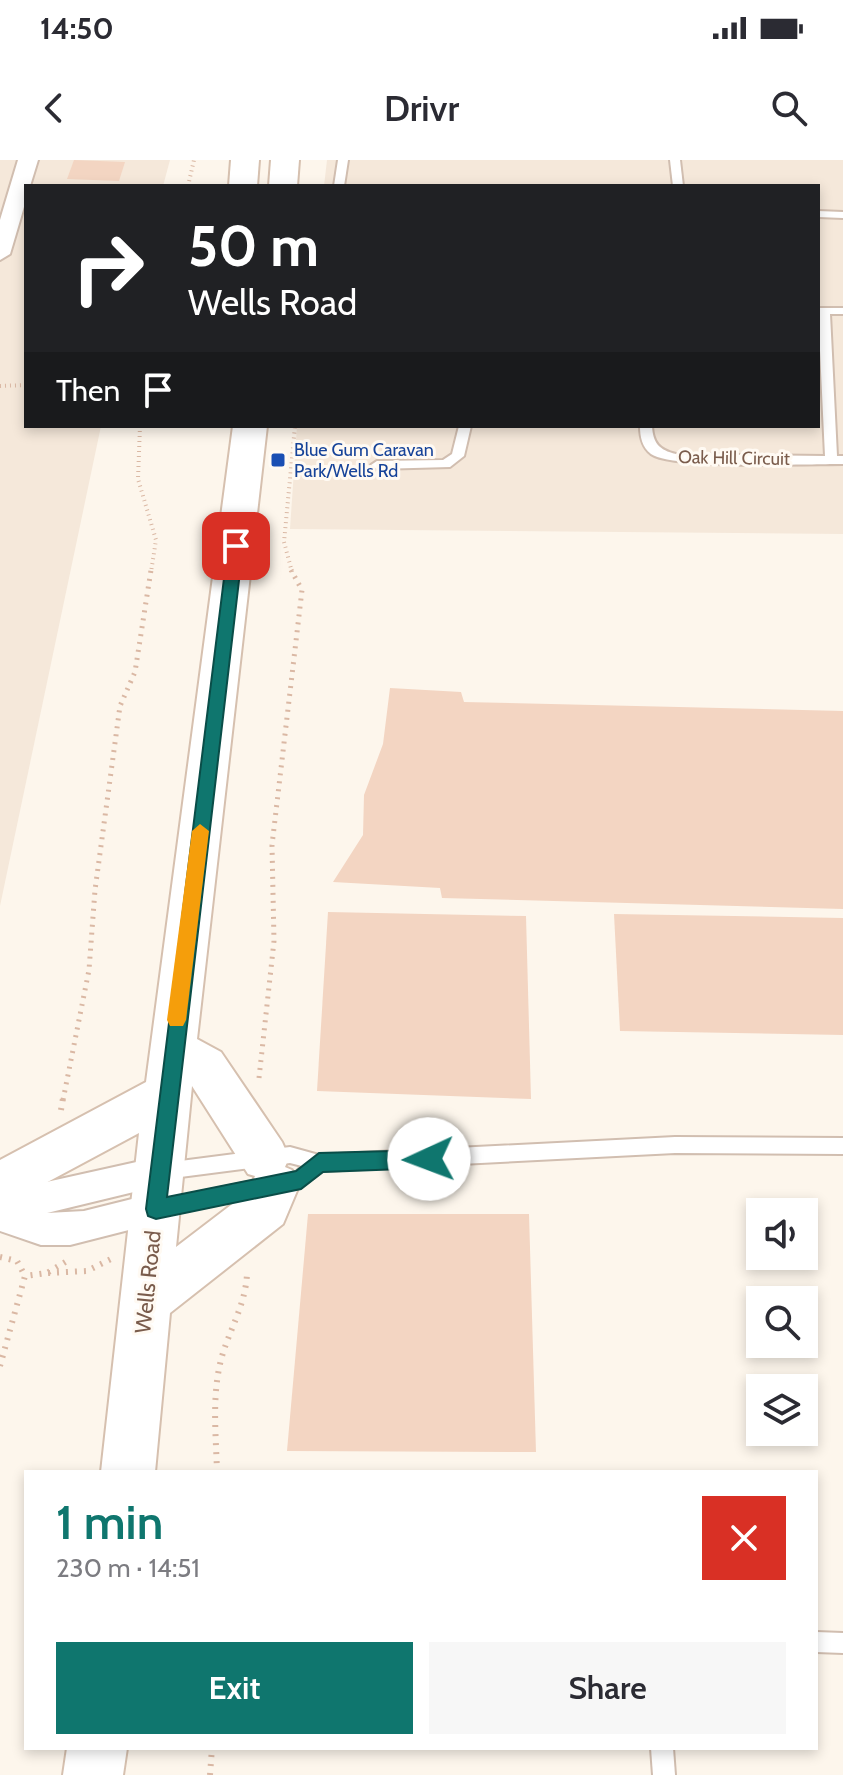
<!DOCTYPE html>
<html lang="en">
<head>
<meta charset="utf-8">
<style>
	:root { --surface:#fff; --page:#f7f7f7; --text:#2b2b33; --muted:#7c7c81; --accent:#0f766e }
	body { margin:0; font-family:Cabin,sans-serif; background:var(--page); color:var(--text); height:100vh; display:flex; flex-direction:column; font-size:30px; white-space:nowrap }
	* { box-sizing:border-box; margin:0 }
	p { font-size:26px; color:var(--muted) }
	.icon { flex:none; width:44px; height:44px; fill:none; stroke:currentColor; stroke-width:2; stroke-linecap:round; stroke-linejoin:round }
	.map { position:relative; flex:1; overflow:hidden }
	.details { position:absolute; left:24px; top:1310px; width:794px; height:280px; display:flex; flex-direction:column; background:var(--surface); border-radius:0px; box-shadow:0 4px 12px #0003 }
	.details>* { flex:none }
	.top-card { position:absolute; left:24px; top:24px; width:796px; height:244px; border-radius:0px; box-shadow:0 4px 12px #0003; background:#202124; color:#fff; overflow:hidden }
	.fabs { position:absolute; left:746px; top:1038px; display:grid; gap:16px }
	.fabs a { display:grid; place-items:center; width:72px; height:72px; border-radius:0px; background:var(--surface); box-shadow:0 4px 12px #0003; font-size:40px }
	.pin { position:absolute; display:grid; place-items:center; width:68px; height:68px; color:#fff; margin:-34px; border-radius:16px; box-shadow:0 4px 12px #0006 }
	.me { position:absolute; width:88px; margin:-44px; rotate:268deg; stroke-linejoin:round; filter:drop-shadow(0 0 6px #0008) }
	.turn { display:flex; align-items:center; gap:28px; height:168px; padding:0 32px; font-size:36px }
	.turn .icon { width:104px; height:104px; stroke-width:2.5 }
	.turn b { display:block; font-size:56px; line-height:68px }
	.then { display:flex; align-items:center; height:76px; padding:0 32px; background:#0003; gap:16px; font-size:30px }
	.round { display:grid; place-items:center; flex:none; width:84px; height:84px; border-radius:0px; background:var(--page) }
	.overview { display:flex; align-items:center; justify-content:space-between; height:136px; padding:0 32px }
	h1 { font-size:48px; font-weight:600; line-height:60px; color:var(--accent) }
	.primary-button { display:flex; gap:16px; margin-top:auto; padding:16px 32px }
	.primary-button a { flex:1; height:92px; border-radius:0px; background:var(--accent); color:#fff; font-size:32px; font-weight:600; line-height:92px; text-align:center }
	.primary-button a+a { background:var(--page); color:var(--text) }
	.status { display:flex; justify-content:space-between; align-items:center; height:56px; padding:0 40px; background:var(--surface); direction:ltr }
	.status svg { height:22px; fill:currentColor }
	header { display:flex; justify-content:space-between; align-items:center; height:104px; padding:0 32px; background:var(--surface); font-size:36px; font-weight:600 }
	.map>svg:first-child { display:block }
</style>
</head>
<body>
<div class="status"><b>14:50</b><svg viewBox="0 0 49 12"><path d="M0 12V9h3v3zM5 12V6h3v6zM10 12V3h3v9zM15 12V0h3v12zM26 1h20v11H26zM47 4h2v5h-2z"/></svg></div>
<header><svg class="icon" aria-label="back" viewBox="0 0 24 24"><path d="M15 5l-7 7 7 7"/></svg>Drivr<svg class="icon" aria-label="search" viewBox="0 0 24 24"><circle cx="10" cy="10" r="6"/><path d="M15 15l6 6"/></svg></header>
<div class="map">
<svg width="843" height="1615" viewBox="0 0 843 1615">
	<rect width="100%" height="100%" fill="#fdf6ec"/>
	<g fill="#f5e8da">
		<polygon points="0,0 170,0 163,26 26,26 26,266 101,266 0,746"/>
		<polygon points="327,0 843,0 843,374 290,369 297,266 818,266 818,26 324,26"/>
	</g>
	<g fill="#f3d5c2">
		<polygon points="74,0 125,2 119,21 67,19"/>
		<polygon points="390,528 461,532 464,542 843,551 843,749 442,738 440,728 333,722 363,675 364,635 383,584"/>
		<polygon points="328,752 526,756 531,939 317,931"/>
		<polygon points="614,754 843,758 843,875 620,871"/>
		<polygon points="308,1054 529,1054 536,1292 287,1291"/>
	</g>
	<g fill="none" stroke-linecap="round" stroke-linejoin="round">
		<defs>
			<g id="service">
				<polygon points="338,0 348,0 344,26 334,26"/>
				<polygon points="670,0 680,0 683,26 673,26"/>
				<polygon points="818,51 843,52 843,58 818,57"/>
				<path d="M818,148H843V154H830L837,296H843V304C809,304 672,309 651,294C642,287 640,277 640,266H652C653,283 659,290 676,294L825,296Z"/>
				<polygon points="459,266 471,266 464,296 450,307 377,309 371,305 377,301 443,300 452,294"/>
				<polygon points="675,977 843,978 843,994 675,993 323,1011 301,1027 162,1056 156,1054 153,1048 156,1042 162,1040 296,1012 302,1006 290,1003 165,1019 159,1017 156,1011 159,1005 165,1003 290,987 319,995"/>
				<polygon points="816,1472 843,1473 843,1493 816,1492"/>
				<polygon points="651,1588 673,1588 675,1615 653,1615"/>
			</g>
			<g id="minor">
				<polygon points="18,0 38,0 30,26 26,26 26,40 10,94 0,100 0,60"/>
				<polygon points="159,997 171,1001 175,1012 171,1023 47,1053 84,1051 156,1033 168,1038 173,1049 168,1060 70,1085 41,1085 0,1071 0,1039 8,1040 33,1025"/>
			</g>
			<g id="secondary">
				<polygon points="231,0 259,0 257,26 229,26"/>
				<polygon points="271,0 299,0 297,26 269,26"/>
				<path d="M233,266H267L197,879L221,892L282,982L289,998L285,1007L292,1010L299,1026L283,1064L170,1153L155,1312H101L139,973L42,1025L17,1045L0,1052V1000L146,922ZM192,926L248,1014L255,1016L248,1032L176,1087Z"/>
				<polygon points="67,1588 127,1588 123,1615 63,1615"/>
			</g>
		</defs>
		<use href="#service" stroke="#d1beb0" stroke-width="4"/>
		<use href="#minor" stroke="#d1beb0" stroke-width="4"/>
		<use href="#secondary" stroke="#d6c0af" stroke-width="4"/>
		<g stroke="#dab8a4" stroke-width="4" stroke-dasharray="1 4" stroke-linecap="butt">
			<polyline points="188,26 194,0"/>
			<polyline points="0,226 26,225"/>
			<polyline points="140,266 138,319 156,380 151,412"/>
			<polyline points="292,412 284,382 295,266"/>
		</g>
		<g stroke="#dab8a4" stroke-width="5" stroke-dasharray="2 6" stroke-linecap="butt">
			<polyline points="259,918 274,781 272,685 302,430 291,410"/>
			<polyline points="63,940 89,810 95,730 120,546 135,512 151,410"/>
		</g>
		<g stroke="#dab8a4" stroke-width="6" stroke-dasharray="2 7" stroke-linecap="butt">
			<polyline points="61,950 63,938"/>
			<polyline points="0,1097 17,1101 25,1116"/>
			<polyline points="48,1113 87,1111 111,1099"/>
			<polyline points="0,1206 25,1116 47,1113 67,1101"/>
			<path d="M217,1312C216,1276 212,1239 220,1204C227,1173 246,1146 247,1113"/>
			<polyline points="210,1615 212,1588"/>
		</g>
		<use href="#service" fill="#fff" fill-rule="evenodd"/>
		<use href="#minor" fill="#fff" fill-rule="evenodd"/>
		<use href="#secondary" fill="#fff" fill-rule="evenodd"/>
	</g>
	<polygon fill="#0f766e" stroke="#0a4d48" stroke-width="2" points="236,381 243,386 167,1037 296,1011 319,993 429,990 436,993 439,999 436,1005 429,1008 323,1012 301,1029 156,1059 148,1056 146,1049 228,386"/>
	<polygon fill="#f59e0b" points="200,664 209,671 186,860 183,866 170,866 167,860 192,671"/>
	<rect fill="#1a4fb4" stroke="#fffaf3" stroke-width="3" x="270" y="292" width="16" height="16" rx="4"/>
	<g text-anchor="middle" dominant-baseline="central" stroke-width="6" stroke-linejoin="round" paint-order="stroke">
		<g font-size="18" fill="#164399" stroke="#fffaf3" text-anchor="start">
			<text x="294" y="290">Blue Gum Caravan<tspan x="294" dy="21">Park/Wells Rd</tspan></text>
		</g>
		<g font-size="18" fill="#7a5c4c" stroke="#fffaf3">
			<text transform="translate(734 298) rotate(1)">Oak Hill Circuit</text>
		</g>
		<g font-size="22" fill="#7a5c4c" stroke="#fffaf3">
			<text transform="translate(148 1122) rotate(-84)">Wells Road</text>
		</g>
	</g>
</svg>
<div class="fabs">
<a><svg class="icon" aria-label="sound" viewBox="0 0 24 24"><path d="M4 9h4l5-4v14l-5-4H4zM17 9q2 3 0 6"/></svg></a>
<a><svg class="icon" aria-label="search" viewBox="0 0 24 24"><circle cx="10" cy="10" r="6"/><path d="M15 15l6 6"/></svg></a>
<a><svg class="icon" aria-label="layers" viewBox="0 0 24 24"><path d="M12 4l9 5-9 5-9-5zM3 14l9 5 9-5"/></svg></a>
</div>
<div class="pin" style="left:236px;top:386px;background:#d93025"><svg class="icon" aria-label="arrive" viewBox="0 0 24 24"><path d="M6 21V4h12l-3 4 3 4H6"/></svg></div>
<svg class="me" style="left:429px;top:999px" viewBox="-20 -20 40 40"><circle r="19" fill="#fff"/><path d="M0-13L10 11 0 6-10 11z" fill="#0f766e"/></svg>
<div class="top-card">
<div class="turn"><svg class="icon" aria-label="right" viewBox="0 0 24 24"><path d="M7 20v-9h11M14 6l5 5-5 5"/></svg><div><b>50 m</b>Wells Road</div></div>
<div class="then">Then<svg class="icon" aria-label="arrive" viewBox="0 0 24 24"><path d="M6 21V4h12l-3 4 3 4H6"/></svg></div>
</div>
<section class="details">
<div class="overview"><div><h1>1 min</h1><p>230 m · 14:51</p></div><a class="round" style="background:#d93025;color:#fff"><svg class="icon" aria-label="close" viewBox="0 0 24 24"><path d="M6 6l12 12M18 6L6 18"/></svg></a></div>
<div class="primary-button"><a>Exit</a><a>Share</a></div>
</section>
</div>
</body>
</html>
